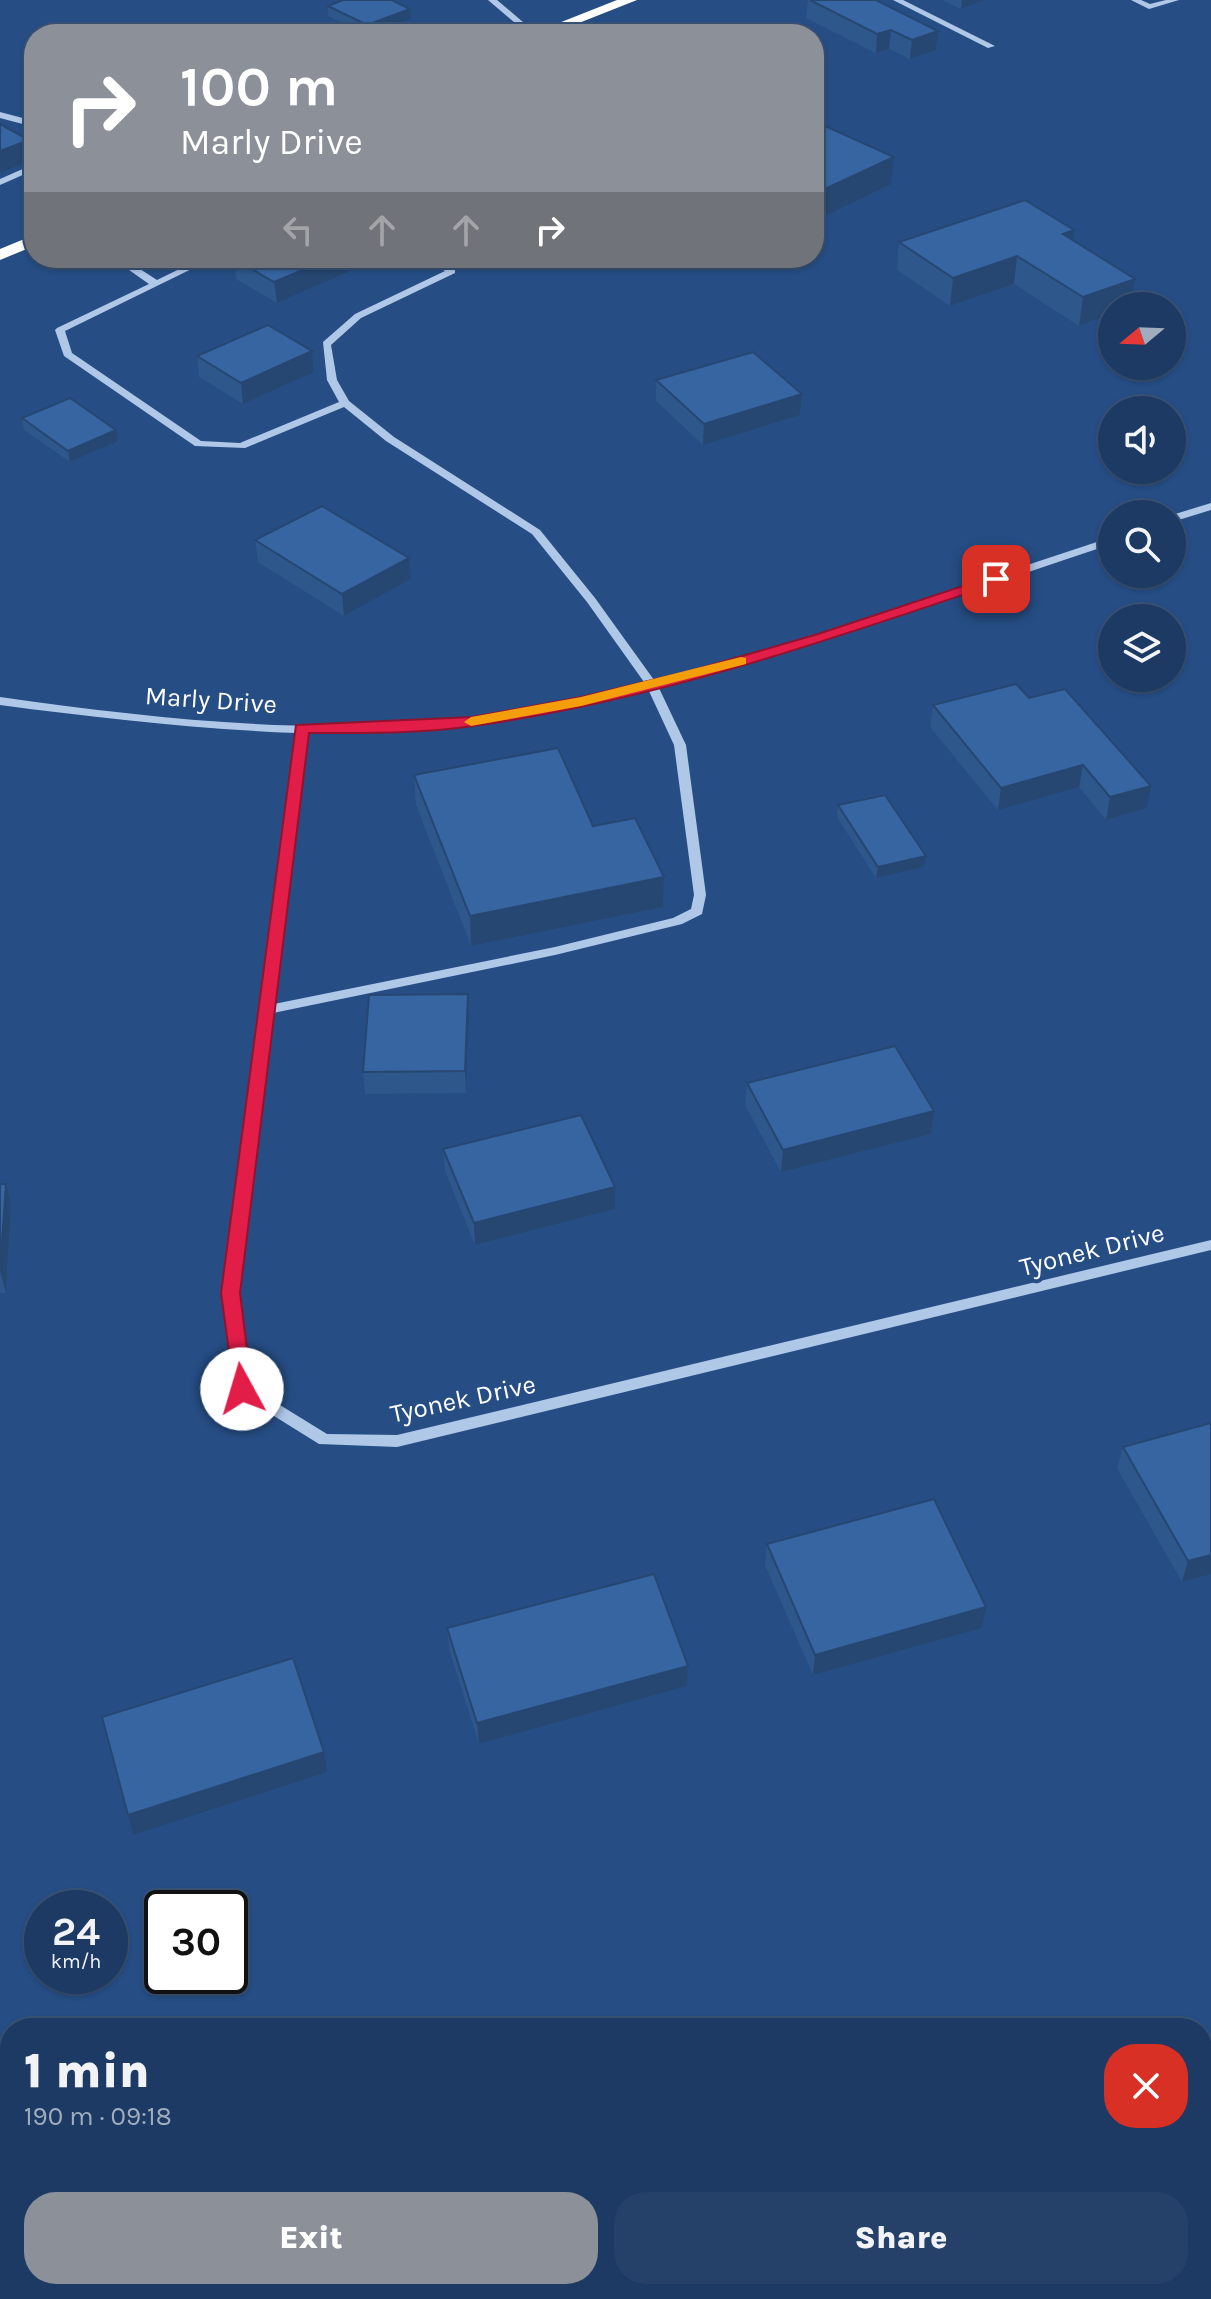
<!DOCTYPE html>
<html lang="en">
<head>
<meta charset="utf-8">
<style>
	:root { --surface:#1c3a64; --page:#25416a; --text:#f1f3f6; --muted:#a0adbf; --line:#3a5478; --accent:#8c9099 }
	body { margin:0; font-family:Karla,sans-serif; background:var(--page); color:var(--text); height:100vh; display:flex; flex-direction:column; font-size:30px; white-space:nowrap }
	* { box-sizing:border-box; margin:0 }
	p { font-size:26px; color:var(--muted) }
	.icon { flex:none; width:44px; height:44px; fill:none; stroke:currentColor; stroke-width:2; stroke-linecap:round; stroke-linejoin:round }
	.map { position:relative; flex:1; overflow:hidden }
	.panel { position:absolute; left:0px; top:2018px; width:1212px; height:282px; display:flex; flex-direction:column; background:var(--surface); border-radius:32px 32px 0 0; box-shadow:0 2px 6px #0004,0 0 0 2px var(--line) }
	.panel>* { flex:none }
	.guide { position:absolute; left:24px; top:24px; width:800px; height:244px; border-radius:32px; box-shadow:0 2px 6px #0004,0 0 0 2px var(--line); background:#8c9099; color:#fff; overflow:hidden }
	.needle { width:52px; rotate:251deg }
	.controls { position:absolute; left:1098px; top:292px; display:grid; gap:16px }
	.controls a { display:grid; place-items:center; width:88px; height:88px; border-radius:50%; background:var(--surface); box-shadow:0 2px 6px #0004,0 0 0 2px var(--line); font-size:40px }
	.speed { position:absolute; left:24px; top:1890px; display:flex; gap:16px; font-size:40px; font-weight:700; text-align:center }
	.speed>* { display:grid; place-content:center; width:104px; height:104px; border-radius:50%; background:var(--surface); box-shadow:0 2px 6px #0004,0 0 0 2px var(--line); line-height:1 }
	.speed small { font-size:20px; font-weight:400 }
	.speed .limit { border:4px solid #111; border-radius:12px; background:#fff; color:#111 }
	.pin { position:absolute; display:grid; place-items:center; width:68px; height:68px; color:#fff; margin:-34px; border-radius:16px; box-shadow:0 4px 12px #0006 }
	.me { position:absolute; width:88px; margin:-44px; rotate:354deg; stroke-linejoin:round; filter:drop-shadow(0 0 6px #0008) }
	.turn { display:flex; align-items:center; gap:28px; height:168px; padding:0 24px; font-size:36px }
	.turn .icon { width:104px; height:104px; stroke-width:2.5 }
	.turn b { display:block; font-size:56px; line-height:68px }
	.lanes { display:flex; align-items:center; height:76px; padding:0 24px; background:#0003; justify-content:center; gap:40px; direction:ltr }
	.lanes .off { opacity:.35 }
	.round { display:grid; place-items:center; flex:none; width:84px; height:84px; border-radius:32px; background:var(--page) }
	.overview { display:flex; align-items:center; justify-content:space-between; height:136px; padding:0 24px }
	h1 { font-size:48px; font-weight:800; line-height:60px }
	.button { display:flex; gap:16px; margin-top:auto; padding:16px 24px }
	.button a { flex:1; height:92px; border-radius:32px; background:var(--accent); color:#fff; font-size:32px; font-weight:800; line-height:92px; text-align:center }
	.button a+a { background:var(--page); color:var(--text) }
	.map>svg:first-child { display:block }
</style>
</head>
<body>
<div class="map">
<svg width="1211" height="2299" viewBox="0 0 1211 2299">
	<rect width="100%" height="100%" fill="#264e85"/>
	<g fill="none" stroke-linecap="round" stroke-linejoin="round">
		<g fill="#b0c8e8" fill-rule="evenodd">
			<polygon points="488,0 497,0 537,34 528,34"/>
			<polygon points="893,0 903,0 995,46 988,48"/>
			<polygon points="1131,0 1141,0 1150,4 1166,0 1179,0 1149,9"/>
			<polygon points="0,112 34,121 34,127 0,118"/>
			<polygon points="34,164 34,170 0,185 0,179"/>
			<path d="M112,258H123L157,280L202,258H214L65,331L72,353L201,441L240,443L339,402L327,380L323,342L355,314L445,271L425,258H437L455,269V273L361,318L331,345L337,380L349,401L394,437L540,530L595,598L654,680L810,637L1112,537V544C962,594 812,648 658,686L686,745L706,895L702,914L682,924L555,955L273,1013L238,1293L249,1386L327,1434L397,1435L1211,1240V1250L397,1447L319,1444L237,1393L224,1293L296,733C196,729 98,718 0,705V697C156,719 315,737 472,718C530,711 588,697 644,682L587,602L532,534L386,441L344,407L245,448L195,446L64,356L55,330L57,328L149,284ZM648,689L674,745L694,895L691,909L673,918L555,947L274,1004L307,733C363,733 418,732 473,725C532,718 590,703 648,689Z"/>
			<polygon points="1211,503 1211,510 1172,522 1172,515"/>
		</g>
		<g fill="#fff" fill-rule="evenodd">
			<polygon points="617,0 637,0 551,34 531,34"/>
			<polygon points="34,235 34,246 0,260 0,249"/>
		</g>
	</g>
	<g fill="#2e578b">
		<polygon points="808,0 876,0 938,31 936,50 910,59 889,49 876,53 806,18"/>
		<polygon points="942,0 984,0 961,9"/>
		<polygon points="328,6 410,9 411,19 370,34 365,34 328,16"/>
		<polygon points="1074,230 1072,240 1135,279 1079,326 1014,284 950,306 897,270 899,242"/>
		<polygon points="235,258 347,258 348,272 277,303 236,279 234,259"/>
		<polygon points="312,351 314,372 243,404 199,377 197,356"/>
		<polygon points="656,380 802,394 800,415 703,445 656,401"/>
		<polygon points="22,418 116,430 118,441 70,462 24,430"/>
		<polygon points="255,540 411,579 344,616 258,562"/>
		<polygon points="1029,698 1151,786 1147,808 1106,820 1079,787 998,810 930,727 933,705"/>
		<polygon points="414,775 593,826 664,877 663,907 471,946 416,805"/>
		<polygon points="838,805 926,856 924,867 876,878 837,817"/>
		<polygon points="468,994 469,1017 466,1093 365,1094 363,1072"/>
		<polygon points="747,1083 934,1111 931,1134 781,1172 745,1105"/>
		<polygon points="443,1149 615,1187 615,1209 475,1245 445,1171"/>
		<polygon points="0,1184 11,1206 6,1293 0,1293"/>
		<polygon points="1123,1447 1211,1574 1182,1582 1117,1468"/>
		<polygon points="767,1544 986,1607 982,1628 813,1675 765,1565"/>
		<polygon points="447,1628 688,1666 687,1686 479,1744 449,1649"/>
	</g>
	<g fill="#264771">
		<polygon points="962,0 984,0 961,9"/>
		<polygon points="410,9 411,19 367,34 367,25"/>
		<polygon points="891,30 889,49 876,53 877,34"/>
		<polygon points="938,31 936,50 910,59 912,40"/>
		<polygon points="29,140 32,160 0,173 0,151"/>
		<polygon points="894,157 891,184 814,221 814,194"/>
		<polygon points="1074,230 1070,258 1063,234"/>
		<polygon points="1017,256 1014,284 950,306 953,278"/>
		<polygon points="331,258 347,258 348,272 277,303 274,282"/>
		<polygon points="1135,279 1131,306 1112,306 1112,313 1079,326 1083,297"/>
		<polygon points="312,351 314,372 243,404 241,383"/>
		<polygon points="802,394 800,415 703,445 704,424"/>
		<polygon points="116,430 118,441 70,462 68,451"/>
		<polygon points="409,558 411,579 344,616 342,594"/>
		<polygon points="1083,765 1079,787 998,810 1001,788"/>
		<polygon points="1151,786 1147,808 1106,820 1110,797"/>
		<polygon points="926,856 924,867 876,878 878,867"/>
		<polygon points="664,877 663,907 471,946 470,916"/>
		<polygon points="468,994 469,1017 466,1093 465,1071"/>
		<polygon points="934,1111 931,1134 781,1172 783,1150"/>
		<polygon points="6,1184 11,1206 6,1293 0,1271"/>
		<polygon points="615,1187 615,1209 475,1245 474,1223"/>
		<polygon points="1211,1555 1211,1574 1182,1582 1188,1561"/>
		<polygon points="986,1607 982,1628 813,1675 815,1655"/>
		<polygon points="688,1666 687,1686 479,1744 477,1723"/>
		<polygon points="324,1752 327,1772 133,1835 128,1815"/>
		<polygon points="485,2290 553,2290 526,2299 458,2299"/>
	</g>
	<g fill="#3665a2" stroke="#264771" stroke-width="2">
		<polygon points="343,0 392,0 410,9 367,25 328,6"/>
		<polygon points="810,0 876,0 938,31 912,40 891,30 877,34"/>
		<polygon points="814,121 894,157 814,194"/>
		<polygon points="0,124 29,140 0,151"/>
		<polygon points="1025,200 1074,230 1063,234 1135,279 1083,297 1017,256 953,278 899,242"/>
		<polygon points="235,258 331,258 274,282 234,259"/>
		<polygon points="268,325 312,351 241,383 197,356"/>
		<polygon points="753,352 802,394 704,424 656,380"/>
		<polygon points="70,398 116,430 68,451 22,418"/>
		<polygon points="322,506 409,558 342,594 255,540"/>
		<polygon points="1016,684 1029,698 1065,689 1151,786 1110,797 1083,765 1001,788 933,705"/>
		<polygon points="558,748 593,826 635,818 664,877 470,916 414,775"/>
		<polygon points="885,795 926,856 878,867 838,805"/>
		<polygon points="468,994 465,1071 363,1072 369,995"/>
		<polygon points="895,1046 934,1111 783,1150 747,1083"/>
		<polygon points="581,1115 615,1187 474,1223 443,1149"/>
		<polygon points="0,1184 6,1184 0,1271"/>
		<polygon points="1211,1423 1211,1555 1188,1561 1123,1447"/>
		<polygon points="934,1499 986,1607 815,1655 767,1544"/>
		<polygon points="654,1574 688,1666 477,1723 447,1628"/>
		<polygon points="293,1658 324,1752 128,1815 102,1717"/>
		<polygon points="440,2290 485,2290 458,2299 443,2299"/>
	</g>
	<path fill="#e11d48" stroke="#92132f" stroke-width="2" d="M996,575L1004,579L1001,582C829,640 654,701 473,726C419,734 363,733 309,733L240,1293L252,1389L249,1395H235L221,1293L296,725L472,717L581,697L690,671L818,634Z"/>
	<polygon fill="#f59e0b" points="741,657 746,658 746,664 581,706 471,726 464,722 471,717 581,697"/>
	<g text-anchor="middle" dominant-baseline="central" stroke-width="8" stroke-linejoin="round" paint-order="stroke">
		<g font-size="26" fill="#fff" stroke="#264e85">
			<text transform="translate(211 700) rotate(4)">Marly Drive</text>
			<text transform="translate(1092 1250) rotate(-14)">Tyonek Drive</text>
			<text transform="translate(463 1399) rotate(-12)">Tyonek Drive</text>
		</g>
	</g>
</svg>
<div class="controls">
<a><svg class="needle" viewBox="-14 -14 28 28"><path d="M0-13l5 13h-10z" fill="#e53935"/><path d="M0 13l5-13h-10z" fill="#a0adbf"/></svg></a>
<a><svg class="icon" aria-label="sound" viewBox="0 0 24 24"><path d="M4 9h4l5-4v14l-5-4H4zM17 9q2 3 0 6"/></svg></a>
<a><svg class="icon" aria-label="search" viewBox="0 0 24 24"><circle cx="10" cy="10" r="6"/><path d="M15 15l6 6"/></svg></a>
<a><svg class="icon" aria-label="layers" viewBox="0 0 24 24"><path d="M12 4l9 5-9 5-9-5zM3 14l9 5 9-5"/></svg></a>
</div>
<div class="speed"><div>24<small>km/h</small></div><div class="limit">30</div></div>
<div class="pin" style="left:996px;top:579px;background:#d93025"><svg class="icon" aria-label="arrive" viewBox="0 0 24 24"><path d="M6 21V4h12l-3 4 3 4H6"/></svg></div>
<svg class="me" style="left:242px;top:1389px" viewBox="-20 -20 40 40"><circle r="19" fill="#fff"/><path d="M0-13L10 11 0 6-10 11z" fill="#e11d48"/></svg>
<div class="guide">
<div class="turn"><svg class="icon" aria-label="right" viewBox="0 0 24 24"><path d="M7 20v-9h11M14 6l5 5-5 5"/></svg><div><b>100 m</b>Marly Drive</div></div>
<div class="lanes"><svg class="icon off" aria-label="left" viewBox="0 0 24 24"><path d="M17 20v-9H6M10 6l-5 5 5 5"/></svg><svg class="icon off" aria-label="ahead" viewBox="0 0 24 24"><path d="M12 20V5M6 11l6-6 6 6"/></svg><svg class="icon off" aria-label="ahead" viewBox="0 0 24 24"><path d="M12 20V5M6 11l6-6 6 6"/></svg><svg class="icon" aria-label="right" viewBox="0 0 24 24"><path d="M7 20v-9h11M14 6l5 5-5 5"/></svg></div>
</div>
<section class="panel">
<div class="overview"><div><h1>1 min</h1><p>190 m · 09:18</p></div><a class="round" style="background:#d93025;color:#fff"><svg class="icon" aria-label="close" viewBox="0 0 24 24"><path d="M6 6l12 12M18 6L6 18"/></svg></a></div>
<div class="button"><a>Exit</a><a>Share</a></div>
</section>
</div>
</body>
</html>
